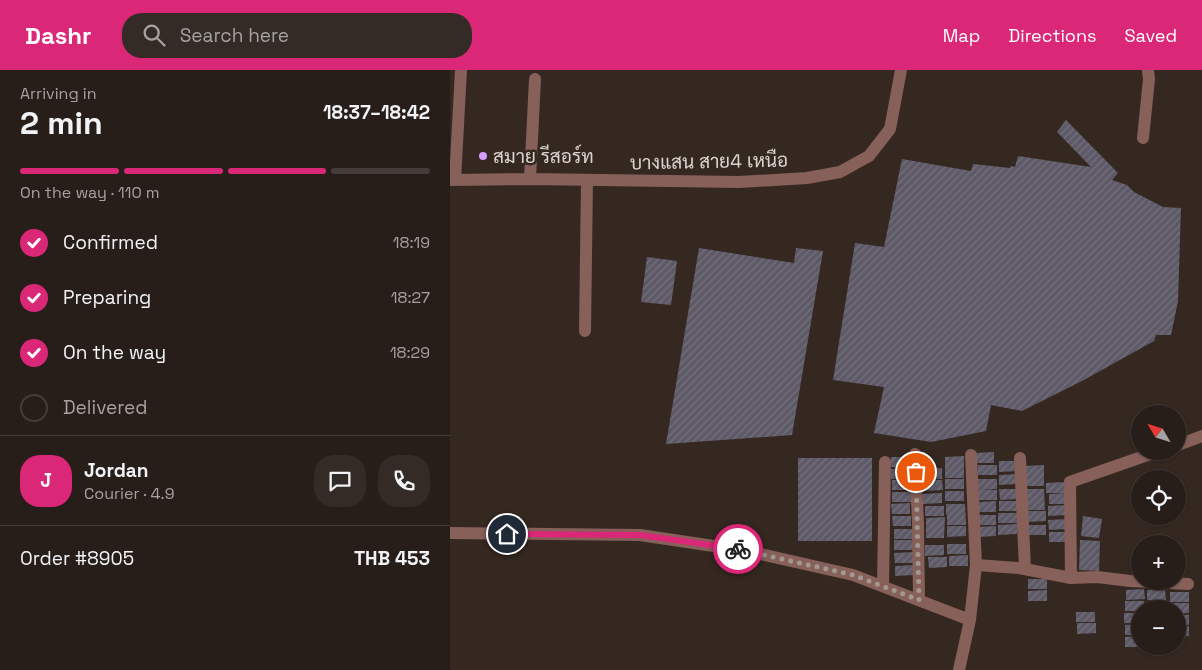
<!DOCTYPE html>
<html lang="en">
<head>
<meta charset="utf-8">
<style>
  body { margin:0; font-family:"Space Grotesk",Sarabun,sans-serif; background:#342b26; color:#f1f3f6; height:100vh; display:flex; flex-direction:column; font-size:19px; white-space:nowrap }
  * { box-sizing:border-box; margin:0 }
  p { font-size:16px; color:#a5a2a2 }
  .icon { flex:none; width:28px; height:28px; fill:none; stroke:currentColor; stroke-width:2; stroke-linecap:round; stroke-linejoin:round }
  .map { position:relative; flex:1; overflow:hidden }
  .panel { display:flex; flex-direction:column; background:#281e19; width:450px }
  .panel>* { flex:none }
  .needle { width:32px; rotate:308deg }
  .controls { position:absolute; left:681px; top:335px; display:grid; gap:10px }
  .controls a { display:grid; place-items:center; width:55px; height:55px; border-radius:50%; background:#281e19; box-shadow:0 1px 4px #0004,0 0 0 1px #443c38; font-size:25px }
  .pin { position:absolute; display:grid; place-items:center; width:42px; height:42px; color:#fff; margin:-21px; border:2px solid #fff; border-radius:50%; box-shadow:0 1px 5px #0007 }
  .courier { position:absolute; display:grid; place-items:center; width:50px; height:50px; margin:-25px; border:4px solid #db2777; border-radius:50%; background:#fff; color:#222; box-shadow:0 1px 6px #0007 }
  .overview em { font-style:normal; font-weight:600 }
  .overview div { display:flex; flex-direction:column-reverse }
  .overview { display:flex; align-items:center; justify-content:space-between; height:85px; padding:0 20px }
  h1 { font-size:32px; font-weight:600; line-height:38px }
  .bar { display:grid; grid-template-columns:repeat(4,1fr); gap:8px 5px; align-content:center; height:60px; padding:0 20px }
  .bar i { height:6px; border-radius:4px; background:#443c38 }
  .bar .selected { background:#db2777 }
  .bar p { grid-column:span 4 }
  .line { display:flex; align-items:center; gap:12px; padding:0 20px; border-top:1px solid #443c38 }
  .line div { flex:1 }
  .round { display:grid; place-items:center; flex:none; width:52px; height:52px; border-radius:20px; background:#342b26 }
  ol { padding:0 20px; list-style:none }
  li { display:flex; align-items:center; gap:15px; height:55px }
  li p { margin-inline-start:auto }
  li .icon { padding:5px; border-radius:50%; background:#db2777; color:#fff; stroke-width:4 }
  li:last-child { color:#a5a2a2 }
  li i { width:28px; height:28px; border:2px solid #443c38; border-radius:50% }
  header { display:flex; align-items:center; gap:30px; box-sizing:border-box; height:70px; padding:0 25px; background:#db2777; color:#fff }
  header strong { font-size:24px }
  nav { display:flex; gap:28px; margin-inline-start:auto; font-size:18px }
  .search { width:350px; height:45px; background:#342b26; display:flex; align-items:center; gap:12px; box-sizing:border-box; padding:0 18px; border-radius:20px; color:#a5a2a2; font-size:19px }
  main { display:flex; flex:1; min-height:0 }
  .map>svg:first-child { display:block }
  .building { fill:url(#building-hatch) }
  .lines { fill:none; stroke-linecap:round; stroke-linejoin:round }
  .minor { stroke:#87605a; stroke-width:12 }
  .done { stroke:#a29892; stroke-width:5; stroke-dasharray:0 9 }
  .route { stroke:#db2777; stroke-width:6 }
  .poi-dot { fill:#d39cfd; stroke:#352821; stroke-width:2 }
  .labels { text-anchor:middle; stroke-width:5; stroke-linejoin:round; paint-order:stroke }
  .poi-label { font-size:19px; fill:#dcd4cf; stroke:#352821; text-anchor:start }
  .street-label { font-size:19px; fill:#dcd4cf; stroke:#352821 }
</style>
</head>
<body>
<header>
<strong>Dashr</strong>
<div class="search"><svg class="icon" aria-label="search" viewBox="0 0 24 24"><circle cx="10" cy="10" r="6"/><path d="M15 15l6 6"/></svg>Search here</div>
<nav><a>Map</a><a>Directions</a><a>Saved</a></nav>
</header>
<main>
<section class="panel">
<div class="overview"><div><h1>2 min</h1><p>Arriving in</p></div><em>18:37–18:42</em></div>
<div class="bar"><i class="selected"></i><i class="selected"></i><i class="selected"></i><i></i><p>On the way · 110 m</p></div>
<ol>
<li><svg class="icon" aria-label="check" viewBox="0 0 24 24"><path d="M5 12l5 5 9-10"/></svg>Confirmed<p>18:19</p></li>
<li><svg class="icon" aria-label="check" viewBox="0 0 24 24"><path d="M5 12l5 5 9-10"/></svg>Preparing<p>18:27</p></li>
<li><svg class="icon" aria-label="check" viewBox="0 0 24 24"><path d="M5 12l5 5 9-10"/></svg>On the way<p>18:29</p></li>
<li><i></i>Delivered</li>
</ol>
<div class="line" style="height:90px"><b class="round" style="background:#db2777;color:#fff">J</b><div><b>Jordan</b><p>Courier · 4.9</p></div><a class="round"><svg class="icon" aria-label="chat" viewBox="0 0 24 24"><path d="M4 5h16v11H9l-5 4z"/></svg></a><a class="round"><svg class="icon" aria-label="phone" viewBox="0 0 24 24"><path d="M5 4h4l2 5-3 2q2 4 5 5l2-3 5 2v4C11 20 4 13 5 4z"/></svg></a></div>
<div class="line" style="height:65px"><div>Order #8905</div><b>THB 453</b></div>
</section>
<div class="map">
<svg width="752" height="600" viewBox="0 0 752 600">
  <defs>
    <pattern id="building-hatch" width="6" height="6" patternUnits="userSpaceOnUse" patternTransform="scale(1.25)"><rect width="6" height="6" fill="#5d5967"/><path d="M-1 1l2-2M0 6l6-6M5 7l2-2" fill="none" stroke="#74707c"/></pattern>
  </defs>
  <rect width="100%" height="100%" fill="#352821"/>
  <path class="building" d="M616,50l52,53 -6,7 15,5 7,7 29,15 18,1 -3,93 -7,34h-15l-2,6 -72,40 -60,30 -31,-6 -5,26 -55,11 -57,-9 10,-46 -51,-7 22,-137 29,4 18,-88 69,12 2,-7 37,4 1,-2 4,1 3,-11 73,11 -34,-35z
    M249,178l95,15 2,-15 27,3 -31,184 -126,9z
    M197,187l30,4 -6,44 -30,-3z
    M544,382v11h-18l-1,-10z
    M514,386v22h-19v-21z
    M441,387h19v10h-19z
    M348,388h74v83h-74z
    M549,391h19v10l-19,1z
    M528,395h19v10h-19z
    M594,395v21h-19v-20z
    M460,398v11h-19v-10z
    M492,398v11h-18v-10z
    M568,404v10l-19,1v-10z
    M495,409h19v10h-19z
    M528,409h19v10h-17l17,1v10h-19z
    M442,410h18v10h-18z
    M474,410h18l1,10 -19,1z
    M615,412v11h-19v-10z
    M549,419h19v10l-18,1z
    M575,419h19l1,21h-19z
    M495,421h19v10h-19z
    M442,422h19v10h-19z
    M492,423v10l-19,1v-10z
    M618,423v11h-19v-10z
    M546,431v11h-18v-10z
    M549,431h18l1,10h-19z
    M460,433v11h-18l-1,-10z
    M496,434h19l1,21h-19v-10l8,-1 -9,1z
    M617,435v10l-19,1v-10z
    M475,436h19v10h-19z
    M577,441h19v10l-19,1z
    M548,443h19v10h-19z
    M527,445h19v10h-18z
    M442,446h19v10h-18z
    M633,446l19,3 -3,19 -18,-2z
    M495,447l-1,21h-18v-20z
    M617,449v10l-18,1 -1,-10z
    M567,454v10l-19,1v-10z
    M577,455h19v10h-19z
    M497,456h19v10l-19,1z
    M546,456v10l-18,1 -1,-10z
    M444,459h19v10h-19z
    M599,462h19v10h-19z
    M444,470h19v10h-19z
    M630,470l20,1 -1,30 -20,-1z
    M497,474h19v10h-19z
    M475,475h19v10l-19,1z
    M463,482v11h-18l-1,-10z
    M518,485v11h-19v-10z
    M478,487h19v10l-18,1z
    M464,495v10l-19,1v-10z
    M578,509h19v10h-19z
    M694,519l1,10 -19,1v-10z
    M597,520v11h-19v-10z
    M697,520h18l1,10h-19z
    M720,522h19v10h-19z
    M675,531h19v8h-4v2h-15z
    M697,532h18v7h-18z
    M720,533h19v10l-11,1v-5h-8z
    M626,542h19v10h-19z
    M674,543h16v10h-16z
    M728,545h11v10h-11z
    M627,553h19v10l-19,1z
    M690,554v11h-15v-10z
    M728,556h11v10l-11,1z
    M690,566v11h-15v-10z"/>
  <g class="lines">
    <path class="minor" d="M693,68l6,-59 -1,-9
      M80,109l5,-100
      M0,110l80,-1 209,3 68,-4 33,-6 29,-16 21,-27 11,-59
      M5,110l6,-110
      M135,261l2,-151
      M728,375l24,-9
      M465,384l3,70 1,76
      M570,388l5,111
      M0,463l190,2 107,16 106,24 117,45
      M526,495l43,3 52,10 26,-1 33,4 58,3
      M621,508l-1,-96 89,-31
      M433,516l2,-124
      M509,600l11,-50 6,-55 -5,-110"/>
  </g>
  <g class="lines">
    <path class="done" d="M288,479l115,26 66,25 -3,-128"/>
    <path class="route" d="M57,464l133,1 98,14"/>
  </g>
  <circle class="poi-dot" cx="33" cy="86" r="5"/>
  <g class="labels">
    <g class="poi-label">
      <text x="43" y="93">สมาย รีสอร์ท</text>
    </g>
    <g class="street-label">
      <text transform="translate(259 91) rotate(-1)" y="7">บางแสน สาย4 เหนือ</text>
    </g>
  </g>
</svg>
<div class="controls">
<a><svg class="needle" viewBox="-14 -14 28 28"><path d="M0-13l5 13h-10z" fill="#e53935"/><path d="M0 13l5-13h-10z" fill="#a5a2a2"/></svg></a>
<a><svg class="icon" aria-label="locate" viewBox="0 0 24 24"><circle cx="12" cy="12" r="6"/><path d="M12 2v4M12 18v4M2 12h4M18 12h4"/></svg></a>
<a>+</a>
<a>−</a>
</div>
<div class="pin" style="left:466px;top:402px;background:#ea580c"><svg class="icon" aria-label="bag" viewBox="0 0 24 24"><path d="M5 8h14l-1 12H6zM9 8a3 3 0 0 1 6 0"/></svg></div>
<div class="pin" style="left:57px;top:464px;background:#1f2937"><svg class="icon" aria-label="home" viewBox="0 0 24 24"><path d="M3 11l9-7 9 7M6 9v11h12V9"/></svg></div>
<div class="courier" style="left:288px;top:479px"><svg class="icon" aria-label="bike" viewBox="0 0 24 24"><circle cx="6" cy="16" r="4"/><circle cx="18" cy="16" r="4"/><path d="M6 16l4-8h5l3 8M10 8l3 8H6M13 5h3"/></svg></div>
</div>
</main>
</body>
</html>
